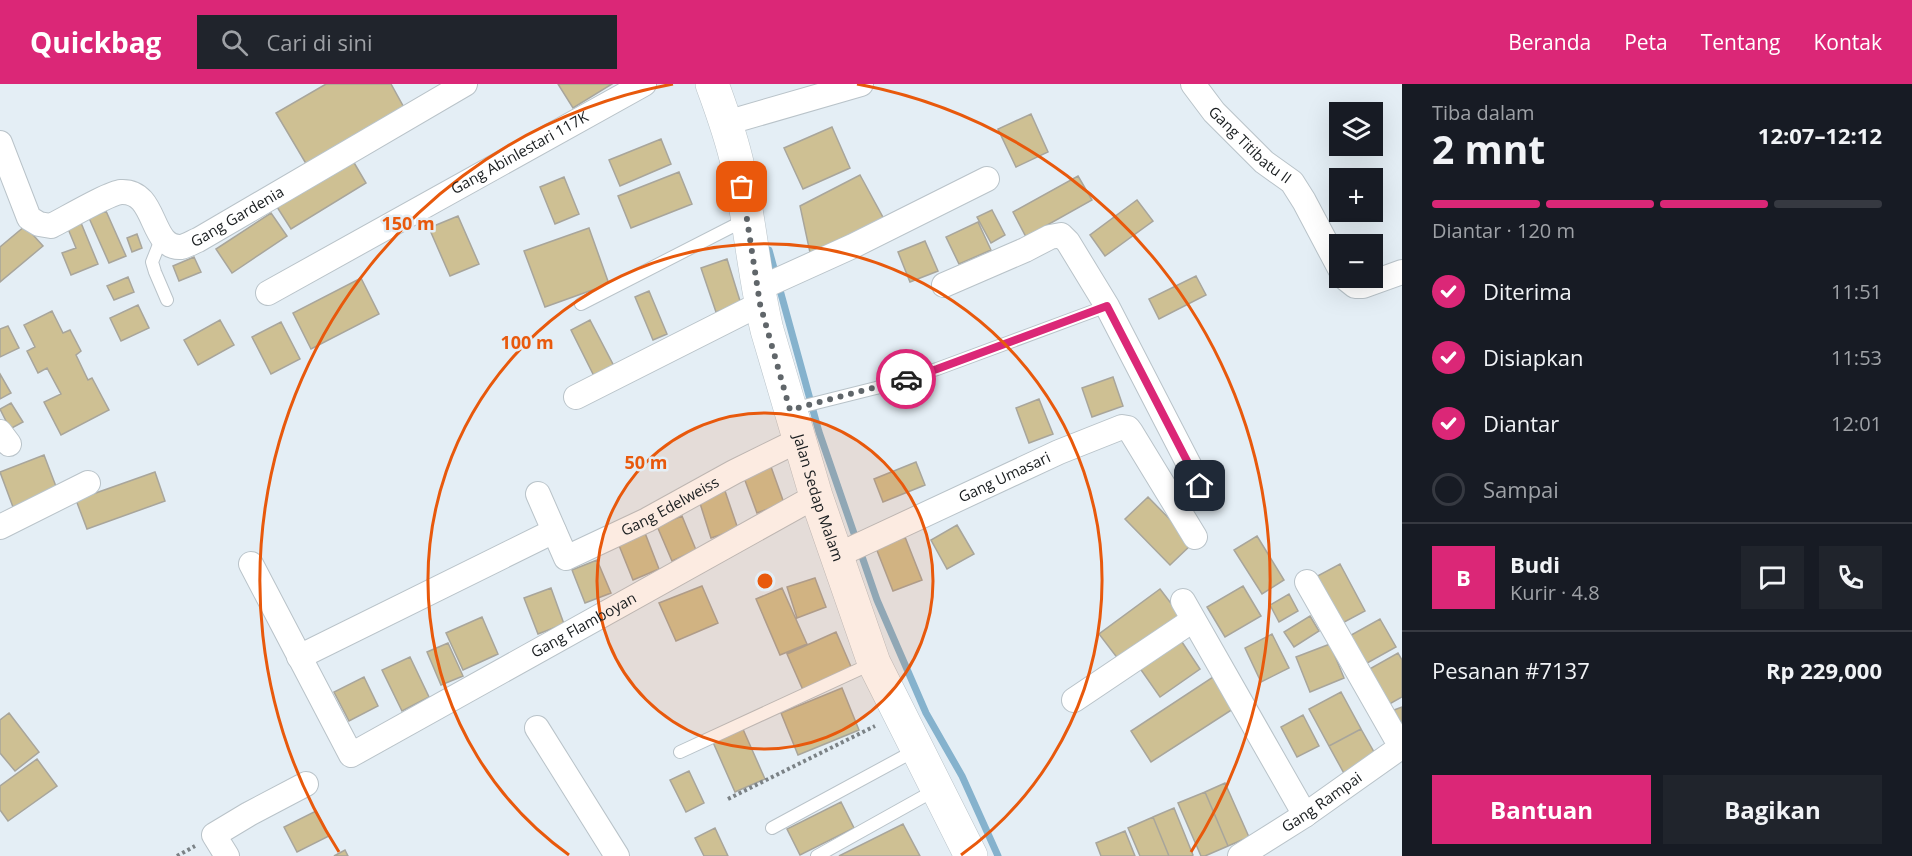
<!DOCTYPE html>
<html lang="id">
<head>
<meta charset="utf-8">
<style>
  body { margin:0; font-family:"Open Sans",sans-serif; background:#20242c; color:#f1f3f6; height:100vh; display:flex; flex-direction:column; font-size:22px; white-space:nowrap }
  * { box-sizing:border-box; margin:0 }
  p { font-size:20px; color:#9ea1a6 }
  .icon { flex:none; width:33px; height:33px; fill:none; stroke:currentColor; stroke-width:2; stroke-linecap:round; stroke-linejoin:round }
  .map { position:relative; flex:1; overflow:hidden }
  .side { display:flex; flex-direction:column; background:#171b24; width:510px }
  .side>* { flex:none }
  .tools { position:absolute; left:1329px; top:18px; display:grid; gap:12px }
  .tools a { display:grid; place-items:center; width:54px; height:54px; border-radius:0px; background:#171b24; box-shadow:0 6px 24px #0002; font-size:30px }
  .pin { position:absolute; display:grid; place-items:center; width:51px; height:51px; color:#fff; margin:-26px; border-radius:12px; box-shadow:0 3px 9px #0006 }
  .courier { position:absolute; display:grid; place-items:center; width:60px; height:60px; margin:-30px; border:4px solid #db2777; border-radius:50%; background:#fff; color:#222; box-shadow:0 2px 8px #0007 }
  .summary em { font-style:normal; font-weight:700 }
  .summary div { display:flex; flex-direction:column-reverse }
  .summary { display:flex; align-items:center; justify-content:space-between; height:102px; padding:0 30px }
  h1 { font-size:39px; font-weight:700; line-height:45px }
  .bar { display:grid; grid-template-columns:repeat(4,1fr); gap:9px 6px; align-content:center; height:72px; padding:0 30px }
  .bar i { height:8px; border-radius:4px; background:#363941 }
  .bar .on { background:#db2777 }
  .bar p { grid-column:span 4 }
  .line { display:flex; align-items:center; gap:15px; padding:0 30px; border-top:2px solid #363941 }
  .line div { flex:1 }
  .round { display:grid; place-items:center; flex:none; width:63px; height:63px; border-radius:0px; background:#20242c }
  ol { padding:0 30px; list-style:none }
  li { display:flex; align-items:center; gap:18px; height:66px }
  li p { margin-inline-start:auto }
  li .icon { padding:6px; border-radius:50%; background:#db2777; color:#fff; stroke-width:4 }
  li:last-child { color:#9ea1a6 }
  li i { width:33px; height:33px; border:3px solid #363941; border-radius:50% }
  .button { display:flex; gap:12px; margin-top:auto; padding:12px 30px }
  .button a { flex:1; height:69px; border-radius:0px; background:#db2777; color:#fff; font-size:24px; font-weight:700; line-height:69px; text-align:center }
  .button a+a { background:#20242c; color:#f1f3f6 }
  header { display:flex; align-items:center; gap:36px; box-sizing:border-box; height:84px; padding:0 30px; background:#db2777; color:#fff }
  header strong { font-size:28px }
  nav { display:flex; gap:33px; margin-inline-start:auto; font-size:21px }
  .search { width:420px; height:54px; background:#20242c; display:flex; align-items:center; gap:15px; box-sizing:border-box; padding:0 21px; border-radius:0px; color:#9ea1a6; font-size:22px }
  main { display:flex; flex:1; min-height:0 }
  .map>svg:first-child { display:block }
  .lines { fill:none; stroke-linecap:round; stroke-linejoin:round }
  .stream { stroke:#85b2cd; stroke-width:7 }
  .building { fill:#cec093; stroke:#a8a59b; stroke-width:1.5 }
  .lane-casing { stroke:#b9c3c9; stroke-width:14 }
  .street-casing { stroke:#b9c3c9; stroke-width:26 }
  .secondary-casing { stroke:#b9c3c9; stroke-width:34 }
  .path { stroke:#7b8286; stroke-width:4; stroke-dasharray:3 3; stroke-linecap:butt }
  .lane { stroke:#fff; stroke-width:12 }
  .street { stroke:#fff; stroke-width:24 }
  .secondary { stroke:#fff; stroke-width:33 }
  .done { stroke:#60666a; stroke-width:6; stroke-dasharray:0 10.8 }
  .route { stroke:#db2777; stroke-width:8 }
  .ring { fill:none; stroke:#e8590c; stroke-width:3 }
  .labels { text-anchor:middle; stroke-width:5; stroke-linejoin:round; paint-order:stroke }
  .street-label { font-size:15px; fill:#191d1f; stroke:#e4eef5 }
  .centre { fill:#e8590c; stroke:#e4eef5; stroke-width:3 }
  .ring-label { font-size:18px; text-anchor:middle; font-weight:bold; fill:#e8590c; stroke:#e4eef5; stroke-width:5; stroke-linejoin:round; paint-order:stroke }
</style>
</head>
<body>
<header>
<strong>Quickbag</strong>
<div class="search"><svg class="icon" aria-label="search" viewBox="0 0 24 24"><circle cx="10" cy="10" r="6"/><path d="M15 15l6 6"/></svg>Cari di sini</div>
<nav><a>Beranda</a><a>Peta</a><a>Tentang</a><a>Kontak</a></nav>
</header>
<main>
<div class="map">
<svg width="1402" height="772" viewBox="0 0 1402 772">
  <rect width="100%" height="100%" fill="#e4eef5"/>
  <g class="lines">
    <path class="stream" d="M769,166l50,182 58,168 49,113 36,63 36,80"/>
  </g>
  <path class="building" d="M326,0h65l16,29 -99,54 -32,-54z
    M558,0h54l-39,24z
    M1031,30l17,38 -32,15 -18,-38z
    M832,43l18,41 -47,21 -19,-41z
    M661,55l10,25 -51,22 -11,-26z
    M353,77l13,22 -75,46 -14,-22z
    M679,88l13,32 -61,24 -13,-32z
    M860,91l25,46 -74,36 -11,-51z
    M1078,92l14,24 -66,37 -13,-25z
    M564,93l15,37 -24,10 -15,-37z
    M1137,116l16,21 -48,35 -15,-21z
    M992,126l13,25 -14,8 -14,-26z
    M106,127l20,45 -17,7 -20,-45z
    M271,129l16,23 -55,37 -16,-24z
    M458,132l21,48 -29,12 -21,-48z
    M79,134l19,46 -27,11 -9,-22 14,-5 -10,-24z
    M978,138l13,28 -32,14 -13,-27z
    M25,142l18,20 -43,36v-35z
    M589,144l20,56 -64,23 -21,-56z
    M137,150l5,14 -10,4 -5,-14z
    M925,157l13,30 -28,11 -12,-30z
    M194,173l7,15 -22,9 -6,-15z
    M727,175l14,45 -25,8 -15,-44z
    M1196,192l10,19 -47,24 -10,-20z
    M128,193l6,15 -20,8 -7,-14z
    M361,194l18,36 -68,35 -18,-36z
    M649,207l18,43 -14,6 -18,-43z
    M138,221l11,23 -28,13 -11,-23z
    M52,227l11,22 7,-3 11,21 -5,4 12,25 4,-2 17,32 -48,25 -17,-33 17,-8 -14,-26 -9,5 -11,-22 8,-4 -11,-22z
    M220,236l14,25 -36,20 -14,-25z
    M590,236l26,50 -20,10 -25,-50z
    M281,238l19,37 -29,15 -19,-37z
    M8,242l11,22 -19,9v-28z
    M0,290l11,19 -11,6z
    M1113,293l10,29 -31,11 -10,-29z
    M1039,315l14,35 -24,9 -13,-35z
    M11,319l12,19 -13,7 -10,-20z
    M44,371l13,34 -44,18 -13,-35z
    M916,378l9,23 -42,17 -9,-23z
    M770,380l14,39 -27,10 -14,-38z
    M155,388l10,29 -78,28 -11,-29z
    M724,404l14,41 -27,9 -13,-41z
    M1148,413l45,46 -23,22 -45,-46z
    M682,432l14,34 -24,11 -15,-35z
    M957,441l17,29 -27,15 -16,-29z
    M645,449l14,36 -26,11 -15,-37z
    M1257,452l27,44 -22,14 -28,-44z
    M905,453l17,43 -29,11 -17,-43z
    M597,476l14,33 -26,10 -13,-33z
    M1340,480l25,47 -30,16 -25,-47z
    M815,494l11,29 -29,11 -10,-31z
    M702,502l16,37 -42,18 -17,-38z
    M1243,502l18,30 -36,21 -18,-30z
    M551,504l13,36 -26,10 -14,-36z
    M782,504l25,56 -27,11 -24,-56z
    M1160,505l23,30 -61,45 -23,-30z
    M1289,510l9,17 -19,11 -9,-17z
    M1310,532l9,15 -25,16 -10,-15z
    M482,533l16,37 -35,16 -17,-37z
    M1380,535l16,28 -36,20 -16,-28z
    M836,548l16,37 -49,21 -16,-36z
    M1272,550l17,34 -28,14 -16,-34z
    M1180,555l20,30 -40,28 -21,-30z
    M448,559l15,33 -22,9 -14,-33z
    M1330,560l14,34 -34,14 -14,-35z
    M1398,569l4,7v37l-16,9 -20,-35z
    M410,573l19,40 -27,14 -20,-41z
    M364,593l14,29 -29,15 -15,-29z
    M1213,593l20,32 -82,53 -20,-31z
    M842,604l17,42 -61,25 -17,-42z
    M1341,608l20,37 -32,17 -20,-37z
    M1402,623v19l-8,-16z
    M9,629l30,39 -24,19 -15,-18v-33z
    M1303,631l16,31 -22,11 -16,-30z
    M742,643l23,52 -30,13 -23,-52z
    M1361,645l17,30 -32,18 -17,-31z
    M37,675l20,27 -49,35 -8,-11v-24z
    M689,687l15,32 -18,9 -16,-32z
    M1225,699l24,54 -21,9 -23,-54z
    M1205,708l23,54 -23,10h-4l-23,-53z
    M841,718l13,26 -54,27 -13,-26z
    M1174,724l19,47 -1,1h-23l-16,-39z
    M316,727l13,25 -32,16 -13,-25z
    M1153,733l16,39h-29l-12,-28z
    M903,740l17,32h-81z
    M715,744l13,28h-24l-9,-18z
    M1125,747l10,25h-34l-5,-13z
    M345,766l3,6h-14z"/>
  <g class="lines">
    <defs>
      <path id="lane" d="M162,153l-10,25 3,10 12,28
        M581,220l164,-84
        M792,325l84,-21 61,-19 170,-63
        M680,668l193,-89
        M772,744l144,-78
        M817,772l120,-67"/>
      <g id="street">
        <path id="s1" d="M1193,0l21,28 50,50 28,20 12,19 36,68"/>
        <path d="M726,39l135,-39"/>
        <path id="s2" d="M0,59l29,75 10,6 12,2c14,-7 58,-33 70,-34 37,-2 28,57 60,55 5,-1 12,-5 17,-7l267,-156"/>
        <path d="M1345,194l10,8h8l39,-14"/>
        <path d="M944,201l81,-35 25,-13 11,-2 7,7 39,64 93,180"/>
        <path d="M758,205l95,-43 134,-67"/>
        <path id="s3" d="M268,209l376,-209"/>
        <path d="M576,313l184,-93"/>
        <path d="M0,348l9,12"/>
        <path id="s4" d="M538,410l28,64 81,-38 87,-48 65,-32"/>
        <path d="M0,443l88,-44"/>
        <path id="s5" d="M836,472l223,-104 63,-25 6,1 3,4 64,105"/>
        <path id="s6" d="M251,480l100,191 465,-259"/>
        <path d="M1183,517l122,214"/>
        <path d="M299,573l255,-126"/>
        <path d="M1074,616l119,-80"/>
        <path d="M537,644l80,128"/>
        <path d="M227,772l-13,-21 35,-21 57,-30"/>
        <path id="s7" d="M1240,772l65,-41 96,-68 -94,-165"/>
      </g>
      <g id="secondary">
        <path id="s8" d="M712,0c10,27 20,55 26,83 12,54 16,109 29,163l49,166 58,167 97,193"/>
      </g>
    </defs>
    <use href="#lane" class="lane-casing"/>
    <use href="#street" class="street-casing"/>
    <use href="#secondary" class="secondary-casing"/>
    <path class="path" d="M728,715l147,-73
      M177,772l18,-10"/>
    <use href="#lane" class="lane"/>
    <use href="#street" class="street"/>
    <use href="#secondary" class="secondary"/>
  </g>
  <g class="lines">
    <path class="done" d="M742,103l18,117 30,106 116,-31"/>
    <path class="route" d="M906,295l31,-10 170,-63 93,180"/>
  </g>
  <circle cx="765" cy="497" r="168" fill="#e8590c" fill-opacity=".12"/>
  <g class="ring">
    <circle cx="765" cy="497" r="168"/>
    <path d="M569 771A337 337 0 1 1 961 771"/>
    <path d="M339 768A505 505 0 0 1 673 0M857 0A505 505 0 0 1 1191 768"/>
  </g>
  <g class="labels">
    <g class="street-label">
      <text dy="5" stroke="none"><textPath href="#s1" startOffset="84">Gang Titibatu II</textPath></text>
      <text dy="5" stroke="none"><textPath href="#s3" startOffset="288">Gang Abinlestari 117K</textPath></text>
      <text dy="5" stroke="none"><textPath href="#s2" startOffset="334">Gang Gardenia</textPath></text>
      <text dy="5" stroke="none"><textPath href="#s5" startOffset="186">Gang Umasari</textPath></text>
      <text dy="5" stroke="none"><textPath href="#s8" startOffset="428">Jalan Sedap Malam</textPath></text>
      <text dy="5" stroke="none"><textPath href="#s4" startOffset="186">Gang Edelweiss</textPath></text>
      <text dy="5" stroke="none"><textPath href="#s6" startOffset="482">Gang Flamboyan</textPath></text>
      <text dy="5" stroke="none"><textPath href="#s7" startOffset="98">Gang Rampai</textPath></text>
    </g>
  </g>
  <circle cx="765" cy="497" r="9" class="centre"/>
  <g class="ring-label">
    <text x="408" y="146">150 m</text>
    <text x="527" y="265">100 m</text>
    <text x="646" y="385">50 m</text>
  </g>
</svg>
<div class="tools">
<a><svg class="icon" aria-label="layers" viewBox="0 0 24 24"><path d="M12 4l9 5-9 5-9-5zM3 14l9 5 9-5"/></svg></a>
<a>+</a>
<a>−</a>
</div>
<div class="pin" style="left:742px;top:103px;background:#ea580c"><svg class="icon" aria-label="bag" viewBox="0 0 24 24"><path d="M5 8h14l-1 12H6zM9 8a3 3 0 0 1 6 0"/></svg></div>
<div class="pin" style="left:1200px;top:402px;background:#1f2937"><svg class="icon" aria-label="home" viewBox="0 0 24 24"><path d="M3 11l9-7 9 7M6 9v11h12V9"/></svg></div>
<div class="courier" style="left:906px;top:295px"><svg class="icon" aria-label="car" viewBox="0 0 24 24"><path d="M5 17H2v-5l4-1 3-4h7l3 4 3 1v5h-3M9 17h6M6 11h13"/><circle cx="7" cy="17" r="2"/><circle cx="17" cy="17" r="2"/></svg></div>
</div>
<section class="side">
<div class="summary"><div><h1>2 mnt</h1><p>Tiba dalam</p></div><em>12:07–12:12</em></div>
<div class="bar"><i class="on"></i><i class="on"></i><i class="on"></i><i></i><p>Diantar · 120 m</p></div>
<ol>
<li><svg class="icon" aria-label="check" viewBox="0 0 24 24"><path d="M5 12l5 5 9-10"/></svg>Diterima<p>11:51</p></li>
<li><svg class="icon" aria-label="check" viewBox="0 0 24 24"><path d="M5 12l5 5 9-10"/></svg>Disiapkan<p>11:53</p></li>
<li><svg class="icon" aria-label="check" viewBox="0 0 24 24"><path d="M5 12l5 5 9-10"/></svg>Diantar<p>12:01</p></li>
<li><i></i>Sampai</li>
</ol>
<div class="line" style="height:108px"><b class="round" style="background:#db2777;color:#fff">B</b><div><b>Budi</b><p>Kurir · 4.8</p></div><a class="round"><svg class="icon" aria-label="chat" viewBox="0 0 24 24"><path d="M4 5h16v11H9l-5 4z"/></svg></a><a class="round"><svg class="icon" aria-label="phone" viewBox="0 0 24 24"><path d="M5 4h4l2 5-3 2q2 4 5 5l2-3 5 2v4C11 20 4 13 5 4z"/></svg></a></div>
<div class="line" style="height:78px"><div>Pesanan #7137</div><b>Rp 229,000</b></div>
<div class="button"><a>Bantuan</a><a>Bagikan</a></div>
</section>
</main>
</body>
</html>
